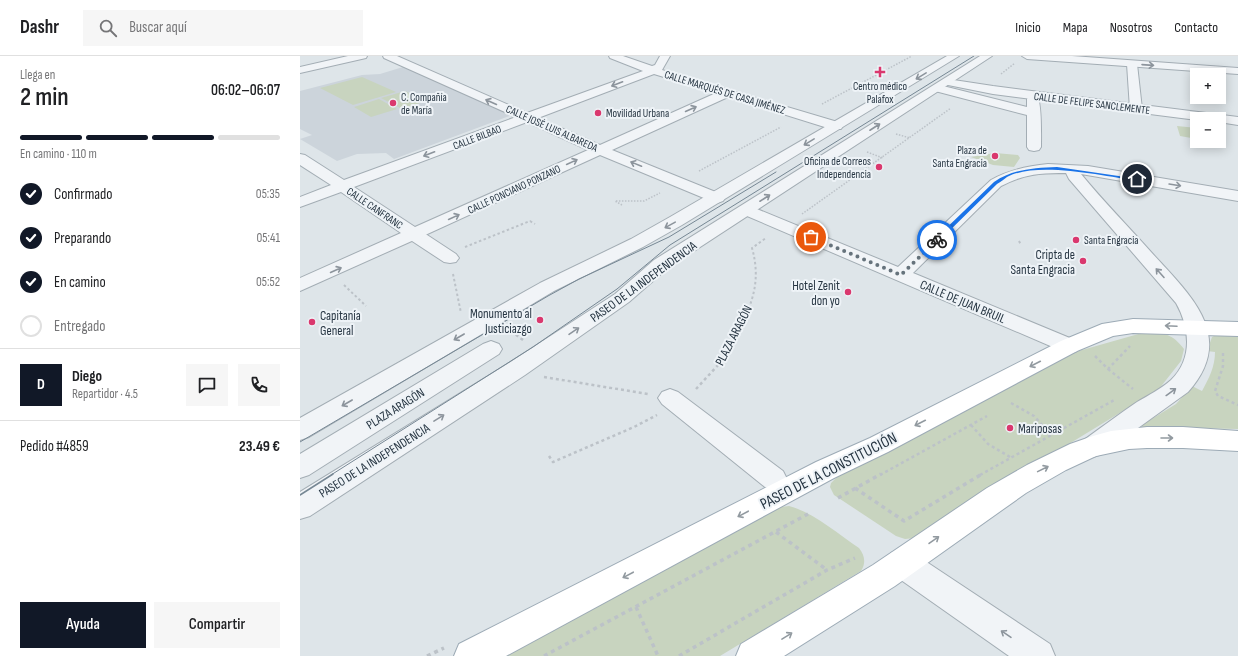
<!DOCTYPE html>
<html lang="es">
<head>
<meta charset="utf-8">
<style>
  body { margin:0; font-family:"Sofia Sans Condensed",sans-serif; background:#f6f6f6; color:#202124; height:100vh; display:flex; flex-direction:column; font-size:15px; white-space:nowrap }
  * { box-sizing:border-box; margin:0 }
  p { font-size:13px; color:#757577 }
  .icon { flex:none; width:22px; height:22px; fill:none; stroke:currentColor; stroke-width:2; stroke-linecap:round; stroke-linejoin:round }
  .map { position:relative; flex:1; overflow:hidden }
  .sheet { display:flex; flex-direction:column; background:#fff; width:300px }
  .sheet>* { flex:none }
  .buttons { position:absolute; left:890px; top:12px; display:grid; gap:8px }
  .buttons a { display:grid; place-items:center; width:36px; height:36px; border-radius:0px; background:#fff; box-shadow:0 2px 10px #0003; font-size:20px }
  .pin { position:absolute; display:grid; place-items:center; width:34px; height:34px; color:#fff; margin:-17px; border:2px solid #fff; border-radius:50%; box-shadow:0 1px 4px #0007 }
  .courier { position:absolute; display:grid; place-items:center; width:40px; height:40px; margin:-20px; border:3px solid #1a73e8; border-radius:50%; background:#fff; color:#222; box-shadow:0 1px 5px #0007 }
  .overview em { font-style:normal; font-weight:600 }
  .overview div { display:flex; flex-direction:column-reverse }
  .overview { display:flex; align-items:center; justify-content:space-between; height:68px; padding:0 20px }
  h1 { font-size:26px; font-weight:600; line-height:30px }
  .bar { display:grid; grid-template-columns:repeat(4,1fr); gap:6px 4px; align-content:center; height:48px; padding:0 20px }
  .bar i { height:5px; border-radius:3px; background:#e0e0e0 }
  .bar .selected { background:#111827 }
  .bar p { grid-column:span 4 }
  .line { display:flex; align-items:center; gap:10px; padding:0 20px; border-top:1px solid #e0e0e0 }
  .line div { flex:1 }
  .round { display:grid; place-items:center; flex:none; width:42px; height:42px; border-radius:0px; background:#f6f6f6 }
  ol { padding:0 20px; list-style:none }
  li { display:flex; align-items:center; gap:12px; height:44px }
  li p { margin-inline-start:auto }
  li .icon { padding:4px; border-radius:50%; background:#111827; color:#fff; stroke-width:4 }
  li:last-child { color:#757577 }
  li i { width:22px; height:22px; border:2px solid #e0e0e0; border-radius:50% }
  .button { display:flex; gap:8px; margin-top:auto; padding:8px 20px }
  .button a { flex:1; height:46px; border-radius:0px; background:#111827; color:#fff; font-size:16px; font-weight:600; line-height:46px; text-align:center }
  .button a+a { background:#f6f6f6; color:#202124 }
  header { display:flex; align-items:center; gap:24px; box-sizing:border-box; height:56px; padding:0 20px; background:#fff; border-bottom:1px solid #e0e0e0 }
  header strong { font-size:19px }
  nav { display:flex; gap:22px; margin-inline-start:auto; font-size:14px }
  .search { width:280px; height:36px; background:#f6f6f6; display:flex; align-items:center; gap:10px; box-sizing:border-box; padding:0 14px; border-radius:0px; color:#757577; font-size:15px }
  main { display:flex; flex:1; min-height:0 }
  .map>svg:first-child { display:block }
  .built { fill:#ccd4db }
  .green { fill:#c8d4bf }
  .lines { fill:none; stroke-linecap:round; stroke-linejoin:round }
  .pedestrian-casing { stroke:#a3adb4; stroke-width:2 }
  .minor-casing { stroke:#a3adb4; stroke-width:2 }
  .tertiary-casing { stroke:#a3adb4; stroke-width:2 }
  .primary-casing { stroke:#9dabb6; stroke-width:2 }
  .path-far3 { stroke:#bcc2c8; stroke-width:1.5; stroke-dasharray:1.5 1.5; stroke-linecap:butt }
  .path-far2 { stroke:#bcc2c8; stroke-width:2; stroke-dasharray:2.5 2.5; stroke-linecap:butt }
  .path-far1 { stroke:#bcc2c8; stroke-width:2.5; stroke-dasharray:3 3; stroke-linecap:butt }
  .path { stroke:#bcc2c8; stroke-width:3.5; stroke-dasharray:4 4; stroke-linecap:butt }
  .pedestrian { fill:#f1f4f7; fill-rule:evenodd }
  .minor { fill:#f1f4f7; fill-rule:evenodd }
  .tertiary { fill:#f1f4f7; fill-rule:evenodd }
  .primary { fill:#fff; fill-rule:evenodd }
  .tram-far1 { stroke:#768794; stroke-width:1 }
  .tram { stroke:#768794; stroke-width:1.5 }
  .oneway { stroke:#8c949c }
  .oneway2 { stroke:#929aa0 }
  .route { fill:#1a73e8 }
  .done { stroke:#66737c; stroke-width:4; stroke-dasharray:0 7.2 }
  .poi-dot { fill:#da386e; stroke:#eef3f7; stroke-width:1.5 }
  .labels { text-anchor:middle; stroke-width:4; stroke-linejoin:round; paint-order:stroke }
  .far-poi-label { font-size:11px; fill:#263542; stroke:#eef3f7; text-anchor:start }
  .far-street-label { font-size:11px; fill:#263542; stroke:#eef3f7 }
  .poi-label { font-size:13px; fill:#263542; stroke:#eef3f7; text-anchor:end }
  .street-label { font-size:13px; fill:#263542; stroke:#eef3f7 }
  .near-street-label { font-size:16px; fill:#263542; stroke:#eef3f7 }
</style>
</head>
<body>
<header>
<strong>Dashr</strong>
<div class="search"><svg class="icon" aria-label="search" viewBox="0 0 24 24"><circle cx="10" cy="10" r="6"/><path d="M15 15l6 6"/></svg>Buscar aquí</div>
<nav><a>Inicio</a><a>Mapa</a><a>Nosotros</a><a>Contacto</a></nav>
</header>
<main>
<section class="sheet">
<div class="overview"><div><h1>2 min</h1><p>Llega en</p></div><em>06:02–06:07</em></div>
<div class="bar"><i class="selected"></i><i class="selected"></i><i class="selected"></i><i></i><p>En camino · 110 m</p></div>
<ol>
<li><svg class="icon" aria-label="check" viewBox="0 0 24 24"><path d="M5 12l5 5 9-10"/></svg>Confirmado<p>05:35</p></li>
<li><svg class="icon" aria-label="check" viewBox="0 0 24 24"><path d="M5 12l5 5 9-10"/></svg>Preparando<p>05:41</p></li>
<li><svg class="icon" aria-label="check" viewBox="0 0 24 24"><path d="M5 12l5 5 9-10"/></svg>En camino<p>05:52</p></li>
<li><i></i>Entregado</li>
</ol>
<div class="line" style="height:72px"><b class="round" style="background:#111827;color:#fff">D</b><div><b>Diego</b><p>Repartidor · 4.5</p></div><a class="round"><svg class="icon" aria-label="chat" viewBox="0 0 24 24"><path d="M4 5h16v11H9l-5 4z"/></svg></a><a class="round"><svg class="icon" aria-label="phone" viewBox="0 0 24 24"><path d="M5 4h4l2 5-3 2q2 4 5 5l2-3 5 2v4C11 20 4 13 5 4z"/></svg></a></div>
<div class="line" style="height:52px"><div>Pedido #4859</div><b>23.49 €</b></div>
<div class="button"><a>Ayuda</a><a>Compartir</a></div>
</section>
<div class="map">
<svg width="938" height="600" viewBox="0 0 938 600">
  <rect width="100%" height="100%" fill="#dee5e9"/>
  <path class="built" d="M103,11l35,14 74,34 -118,44 -8,-6 -29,1 -20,7 -37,-22 12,-4 -12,-6v-38l62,-16 18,-1z"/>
  <path class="green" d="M62,21l34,15 -43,13 -33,-17z
    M105,35l21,10 -24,8 -21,-11z
    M79,43l18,10 -26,8 -17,-10z
    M877,70l20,2v11l-17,-3z
    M695,97l23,2 2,3 -6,9 -21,-2 -22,-8z
    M842,277c21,0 29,-1 42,16l-3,12 -22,28 -244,149 -10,1 -9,-3 -62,-41 -4,-8 1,-4 6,-6 238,-125z
    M916,279l22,1v93l-96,-2v-2l34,-21 16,-18 10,5c7,-13 13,-24 13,-39l-8,-1 5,-14z
    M489,450c24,6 49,28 70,42 6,8 7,15 2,23l-141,85h-223l283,-149z"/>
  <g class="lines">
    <defs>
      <path id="pedestrian" d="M832,5l5,3 5,45 -2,3h-8l-2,-3 -3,-45z
        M639,29l88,22v-8l2,-3h8c5,7 4,41 4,51l-2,3 -5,1 -5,-1 -2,-3v-32l-92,-24 -2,-2 2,-2z
        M115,174l6,1 35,23 3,4 -3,4 -6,1 -6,-1 -35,-23 -3,-4 3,-4z
        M191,285l8,3 3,5 -3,5 -190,121 -9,3v-24l183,-110z
        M370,333l8,3 105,79 4,8 -4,8 -9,3 -9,-3 -103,-83 -4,-6 4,-6z"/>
      <path id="minor" d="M83,0h14l130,57 116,-42 -33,-13 -1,-2h14l29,10 3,-1 5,-9h10l-8,14 179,53 2,3 -2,3h-10l-103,-32 -116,53 111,45 2,3 -2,3 -6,2 -6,-2 -111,-46 -177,81 -2,3 -7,1 -114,51v-13l101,-45 -60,-41 -41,15v-10l31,-12 -31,-20v-11l5,1 39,25 172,-63 -132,-59zM354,18l62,19 -116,52 -62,-27zM227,66l61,28 -173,77 -61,-40z
        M722,0h50l166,12v6l-211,-15z
        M647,23l46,7 245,31v8l-19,-3v-3l-22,1 -204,-26 -50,-10 -2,-2 2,-2z
        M748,108l40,2 150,25v10l-157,-27c22,27 47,52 70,78 38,42 87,84 37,140l-86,62 -9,3 -9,-3 -4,-7 4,-7c18,-13 35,-26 53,-38 12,-7 24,-13 34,-22 22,-21 19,-52 5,-77l-107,-124 -3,-6c-26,0 -42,1 -65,13l-88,87 164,68 3,5 -3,5 -8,3 -329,-141 -2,-3 2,-3 6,-2 6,2 146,60 93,-87c18,-10 36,-14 57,-16z
        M602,493l11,4 137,91 5,12h-46l-118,-83 -4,-10 4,-10z"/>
      <path id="tertiary" d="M48,0h19l-1,2 -66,15v-6z
        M647,0h12l-277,169 -39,22 -89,44 -245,146 -9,3v-22l240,-135 91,-44 39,-22z
        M680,0h12l-324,212 -39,34 -104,73 -215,141 -10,3v-27l209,-129 106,-69 39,-34z"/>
      <path id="primary" d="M833,263l105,3v14l-105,-3 -20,3 -36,15 -189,101 -54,26 -328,178h-52l5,-12 357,-182 54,-24 191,-97 41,-17z
        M847,371h36l55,4v20l-55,-3h-36l-18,1 -33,7 -30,14 -40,23 -131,93 -111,70h-48l5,-12 132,-79 114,-77 40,-23 43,-21 23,-8 18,-5z"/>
    </defs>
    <use href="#pedestrian" class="pedestrian-casing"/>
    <use href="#minor" class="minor-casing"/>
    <use href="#tertiary" class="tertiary-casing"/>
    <use href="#primary" class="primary-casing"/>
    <path class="path-far3" d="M701,18l14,-11
      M522,48l90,-48
      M596,78l14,4
      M567,96l16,6
      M399,115l82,-44
      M322,149l-7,-4h29l16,-8
      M502,158l149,-106"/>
    <path class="path-far2" d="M719,185l2,4
      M165,191l65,-26 5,3
      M153,218l8,39
      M44,229l22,21
      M438,275c15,-28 23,-51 14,-83l14,-10"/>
    <path class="path-far1" d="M211,275l12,9
      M923,297v13l-8,25 3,5 20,9
      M795,300l13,13 22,-23
      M808,313l25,20
      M244,321l104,17
      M396,333l23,-25 20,-34
      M711,347l23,13 16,18
      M671,369l17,19 22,13
      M249,400l4,6 81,-35 23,-12
      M580,419l107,-59
      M680,419l136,-76"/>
    <path class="path" d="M555,432l49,33 78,-47
      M538,442l43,-24
      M476,476l51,38
      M336,551l22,49
      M127,600l17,-8
      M244,600l264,-142
      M379,600l148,-86 28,-12"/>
    <use href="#pedestrian" class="pedestrian"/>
    <use href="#minor" class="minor"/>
    <use href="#tertiary" class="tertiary"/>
    <use href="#primary" class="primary"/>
    <path class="tram-far1" d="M0,386l248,-146 31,-17 90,-42 107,-65
      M31,419l202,-128 84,-58 53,-44 304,-189"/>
    <path class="tram" d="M0,439l33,-21"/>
  </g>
  <defs><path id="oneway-shaft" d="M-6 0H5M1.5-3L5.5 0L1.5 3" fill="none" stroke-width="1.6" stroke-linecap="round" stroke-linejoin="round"/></defs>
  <g class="oneway">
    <use href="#oneway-shaft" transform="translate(848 9) rotate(4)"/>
    <use href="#oneway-shaft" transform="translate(621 20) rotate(149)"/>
    <use href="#oneway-shaft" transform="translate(317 28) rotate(159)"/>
    <use href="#oneway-shaft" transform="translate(191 46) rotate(-156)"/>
    <use href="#oneway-shaft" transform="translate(391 53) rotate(-24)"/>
    <use href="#oneway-shaft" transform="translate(575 71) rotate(-33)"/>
    <use href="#oneway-shaft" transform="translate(509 86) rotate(149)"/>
    <use href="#oneway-shaft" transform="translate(129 98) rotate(159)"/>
    <use href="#oneway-shaft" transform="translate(272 106) rotate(-25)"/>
    <use href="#oneway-shaft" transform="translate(336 108) rotate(-158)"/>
    <use href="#oneway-shaft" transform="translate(875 129) rotate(9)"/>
    <use href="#oneway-shaft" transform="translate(465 142) rotate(-33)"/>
    <use href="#oneway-shaft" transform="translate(154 161) rotate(-25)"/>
    <use href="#oneway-shaft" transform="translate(370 169) rotate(151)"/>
    <use href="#oneway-shaft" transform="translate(36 214) rotate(-24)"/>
    <use href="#oneway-shaft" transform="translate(860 217) rotate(-132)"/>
    <use href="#oneway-shaft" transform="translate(274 275) rotate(-34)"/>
    <use href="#oneway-shaft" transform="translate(159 281) rotate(150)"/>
    <use href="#oneway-shaft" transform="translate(871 336) rotate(-36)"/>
    <use href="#oneway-shaft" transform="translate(47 347) rotate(150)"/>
    <use href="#oneway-shaft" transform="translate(139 362) rotate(-32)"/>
    <use href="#oneway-shaft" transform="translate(706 578) rotate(-146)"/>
  </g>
  <g class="oneway2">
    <use href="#oneway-shaft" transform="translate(871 270) rotate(-177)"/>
    <use href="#oneway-shaft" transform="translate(735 308) rotate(153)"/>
    <use href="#oneway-shaft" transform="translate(620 367) rotate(153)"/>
    <use href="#oneway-shaft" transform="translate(867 382)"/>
    <use href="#oneway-shaft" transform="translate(743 413) rotate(-26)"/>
    <use href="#oneway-shaft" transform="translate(443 458) rotate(152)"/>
    <use href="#oneway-shaft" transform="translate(634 484) rotate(-35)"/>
    <use href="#oneway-shaft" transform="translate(328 519) rotate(152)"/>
    <use href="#oneway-shaft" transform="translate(487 580) rotate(-32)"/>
  </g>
  <path class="route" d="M757,111l82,12 -2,2c-33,-5 -100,-20 -130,-4 -3,2 -6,5 -10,7l-58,57 -5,-1 60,-58c19,-13 40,-14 63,-15z"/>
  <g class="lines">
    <path class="done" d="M511,181l90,38 36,-35"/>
  </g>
  <g class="poi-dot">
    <path d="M578 10h4v4h4v4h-4v4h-4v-4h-4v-4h4z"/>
    <circle cx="93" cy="47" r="4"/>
    <circle cx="298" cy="57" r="4"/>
    <circle cx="695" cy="100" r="4"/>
    <circle cx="579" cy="111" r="4"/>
    <circle cx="776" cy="184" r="4"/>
    <circle cx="783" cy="205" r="4"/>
    <circle cx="548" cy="236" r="4"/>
    <circle cx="240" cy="264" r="4"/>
    <circle cx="12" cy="266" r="4"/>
    <circle cx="710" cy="372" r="4"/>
  </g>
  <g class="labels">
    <g class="far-poi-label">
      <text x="580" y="34" text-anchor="middle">Centro médico<tspan x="580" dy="13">Palafox</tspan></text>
      <text x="101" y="45">C. Compañía<tspan x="101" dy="13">de María</tspan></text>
      <text x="306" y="61">Movilidad Urbana</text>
      <text x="687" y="98" text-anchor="end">Plaza de<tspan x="687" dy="13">Santa Engracia</tspan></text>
      <text x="571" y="109" text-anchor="end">Oficina de Correos<tspan x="571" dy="13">Independencia</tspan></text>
      <text x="784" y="188">Santa Engracia</text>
    </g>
    <g class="far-street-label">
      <text transform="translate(425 36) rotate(17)" y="4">CALLE MARQUÉS DE CASA JIMÉNEZ</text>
      <text transform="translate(792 47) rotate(7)" y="4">CALLE DE FELIPE SANCLEMENTE</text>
      <text transform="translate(252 72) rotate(24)" y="4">CALLE JOSÉ LUIS ALBAREDA</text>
      <text transform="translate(177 81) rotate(-21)" y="4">CALLE BILBAO</text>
      <text transform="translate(214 133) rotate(-25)" y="4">CALLE PONCIANO PONZANO</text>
      <text transform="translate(75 152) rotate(34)" y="4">CALLE CANFRANC</text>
    </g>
    <g class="poi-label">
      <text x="775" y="203">Cripta de<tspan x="775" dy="15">Santa Engracia</tspan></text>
      <text x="540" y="234">Hotel Zenit<tspan x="540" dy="15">don yo</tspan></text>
      <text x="232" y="262">Monumento al<tspan x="232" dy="15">Justiciazgo</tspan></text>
      <text x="20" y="264" text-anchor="start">Capitanía<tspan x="20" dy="15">General</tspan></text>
      <text x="718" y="377" text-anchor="start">Mariposas</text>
    </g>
    <g class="street-label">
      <text transform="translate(343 225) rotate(-36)" y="5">PASEO DE LA INDEPENDENCIA</text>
      <text transform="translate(663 245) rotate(23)" y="5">CALLE DE JUAN BRUIL</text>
      <text transform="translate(433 279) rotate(-63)" y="5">PLAZA ARAGÓN</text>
      <text transform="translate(95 352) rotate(-32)" y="5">PLAZA ARAGÓN</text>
      <text transform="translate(74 404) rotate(-32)" y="5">PASEO DE LA INDEPENDENCIA</text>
    </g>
    <g class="near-street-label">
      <text transform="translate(528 414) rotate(-27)" y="6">PASEO DE LA CONSTITUCIÓN</text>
    </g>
  </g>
</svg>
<div class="buttons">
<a>+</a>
<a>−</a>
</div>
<div class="pin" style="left:511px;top:181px;background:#ea580c"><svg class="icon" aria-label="bag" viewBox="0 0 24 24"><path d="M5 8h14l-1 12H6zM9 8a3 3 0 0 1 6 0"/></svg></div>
<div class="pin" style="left:837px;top:123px;background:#1f2937"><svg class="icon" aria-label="home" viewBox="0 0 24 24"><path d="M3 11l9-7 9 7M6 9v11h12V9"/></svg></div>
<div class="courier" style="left:637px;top:184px"><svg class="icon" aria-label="bike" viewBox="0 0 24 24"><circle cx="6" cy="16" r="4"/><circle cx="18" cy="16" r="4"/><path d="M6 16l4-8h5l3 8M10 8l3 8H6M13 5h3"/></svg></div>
</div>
</main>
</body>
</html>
